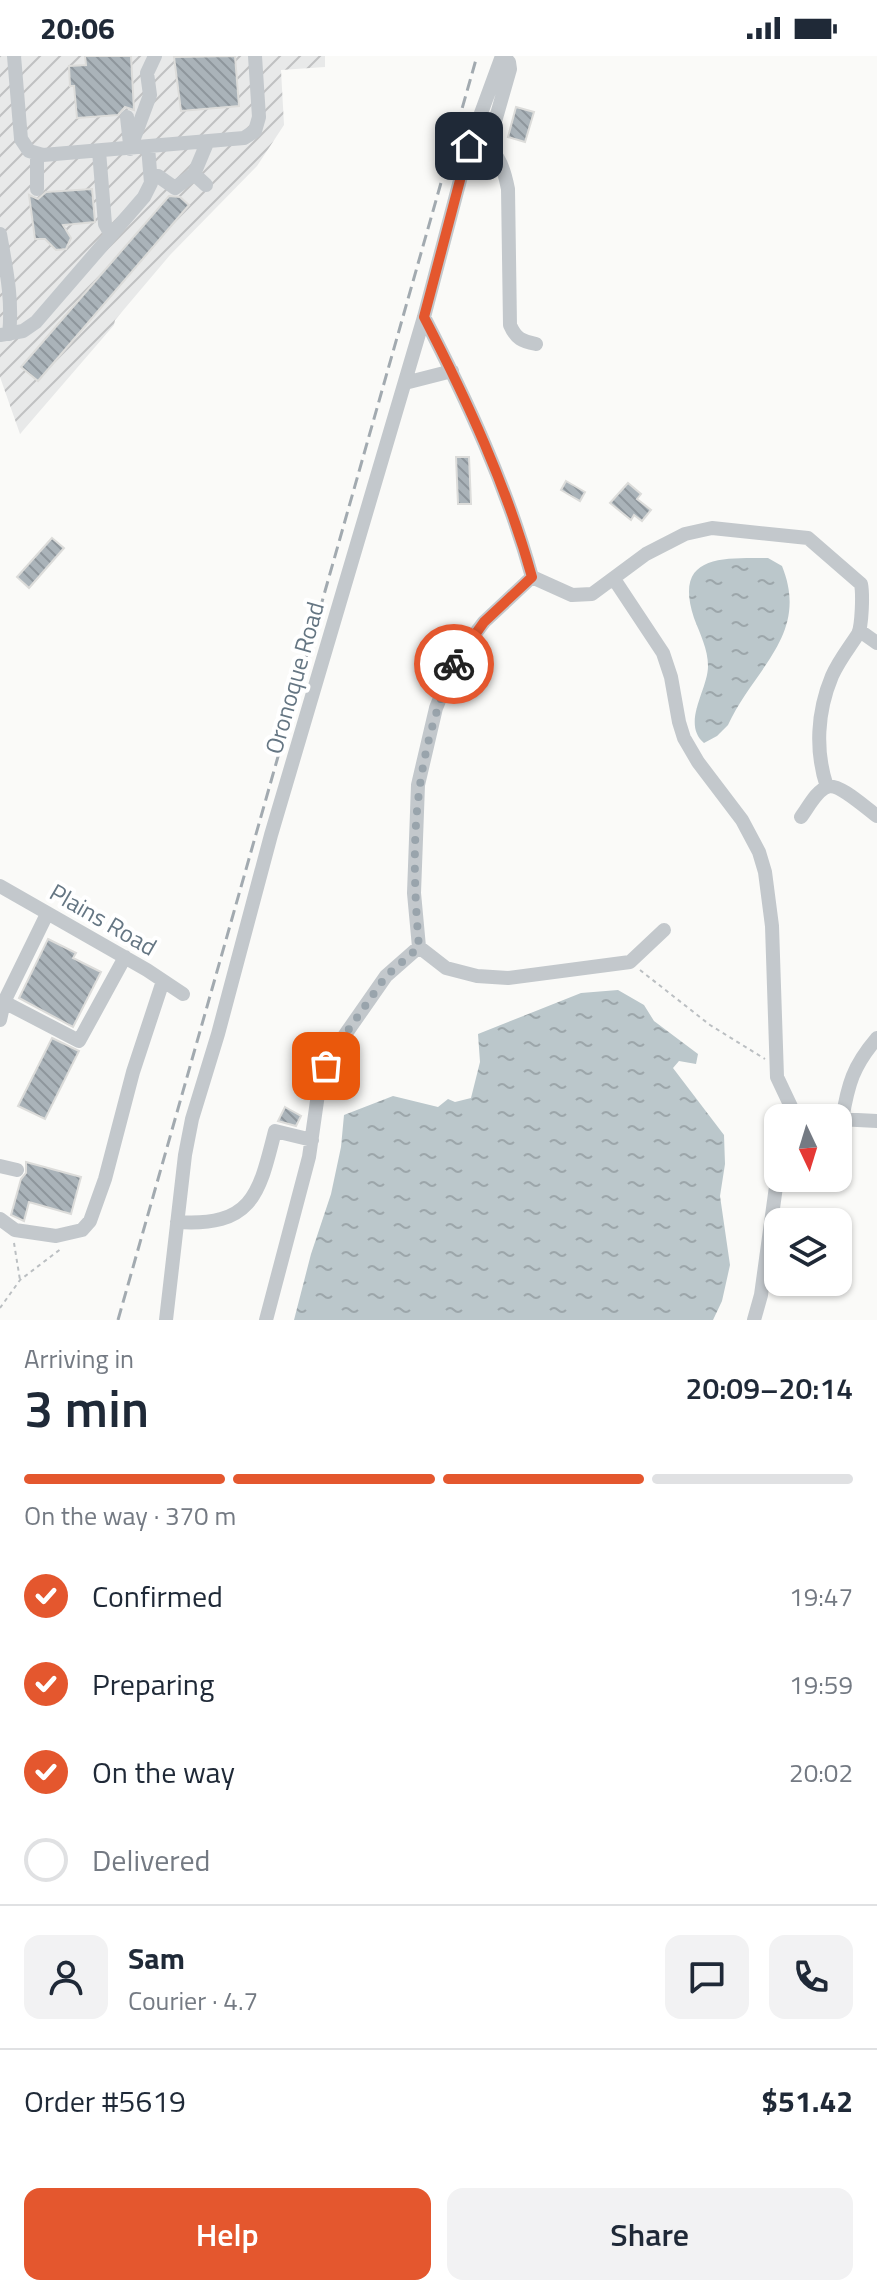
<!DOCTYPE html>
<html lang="en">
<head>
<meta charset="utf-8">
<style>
  body { margin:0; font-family:"Titillium Web",sans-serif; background:#f2f2f3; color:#1f2937; height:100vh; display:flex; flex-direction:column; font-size:30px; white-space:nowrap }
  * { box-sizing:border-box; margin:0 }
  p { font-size:26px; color:#747a83 }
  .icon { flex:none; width:44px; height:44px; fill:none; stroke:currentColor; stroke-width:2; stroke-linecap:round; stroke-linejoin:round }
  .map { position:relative; height:1264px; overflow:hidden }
  .panel { display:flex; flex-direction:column; background:#fff; flex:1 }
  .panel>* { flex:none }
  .needle { width:52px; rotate:176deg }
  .tools { position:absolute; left:764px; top:1048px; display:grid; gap:16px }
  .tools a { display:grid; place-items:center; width:88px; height:88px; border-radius:16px; background:#fff; box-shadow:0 2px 6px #0004; font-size:40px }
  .pin { position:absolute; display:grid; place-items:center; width:68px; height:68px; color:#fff; margin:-34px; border-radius:16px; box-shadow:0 4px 12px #0006 }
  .courier { position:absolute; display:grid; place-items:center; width:80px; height:80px; margin:-40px; border:6px solid #e4572e; border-radius:50%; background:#fff; color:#222; box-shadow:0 2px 10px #0007 }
  .summary em { font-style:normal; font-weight:600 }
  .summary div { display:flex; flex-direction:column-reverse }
  .summary { display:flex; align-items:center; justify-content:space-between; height:136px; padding:0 24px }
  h1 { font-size:52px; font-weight:600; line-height:60px }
  .bar { display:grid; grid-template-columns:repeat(4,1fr); gap:12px 8px; align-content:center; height:96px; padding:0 24px }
  .bar i { height:10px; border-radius:6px; background:#e0e1e3 }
  .bar .current { background:#e4572e }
  .bar p { grid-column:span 4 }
  .line { display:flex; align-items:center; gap:20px; padding:0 24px; border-top:2px solid #e0e1e3 }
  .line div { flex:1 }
  .round { display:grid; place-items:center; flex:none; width:84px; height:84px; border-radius:16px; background:#f2f2f3 }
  ol { padding:0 24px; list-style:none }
  li { display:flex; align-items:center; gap:24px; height:88px }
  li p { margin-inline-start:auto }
  li .icon { padding:8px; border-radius:50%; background:#e4572e; color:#fff; stroke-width:4 }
  li:last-child { color:#747a83 }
  li i { width:44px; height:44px; border:4px solid #e0e1e3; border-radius:50% }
  .cta { display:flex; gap:16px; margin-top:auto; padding:16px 24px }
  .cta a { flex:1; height:92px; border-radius:16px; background:#e4572e; color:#fff; font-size:32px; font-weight:600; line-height:92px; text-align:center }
  .cta a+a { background:#f2f2f3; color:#1f2937 }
  .status { display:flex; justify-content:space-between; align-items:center; height:56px; padding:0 40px; background:#fff; direction:ltr }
  .status svg { height:22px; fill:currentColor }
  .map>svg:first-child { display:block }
  .industrial { fill:url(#industrial-furrows) }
  .water { fill:url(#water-ripples) }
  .building { fill:url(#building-back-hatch); stroke:#dcdcda; stroke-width:2 }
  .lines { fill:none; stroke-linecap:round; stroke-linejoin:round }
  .path { stroke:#bbbfc2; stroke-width:2; stroke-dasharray:4 4; stroke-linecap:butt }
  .minor { stroke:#c3c8cc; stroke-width:14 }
  .rail { stroke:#a2aab0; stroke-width:3; stroke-dasharray:12 6; stroke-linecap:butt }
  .done { stroke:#99a4ac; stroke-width:8; stroke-dasharray:0 14.4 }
  .route { stroke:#e4572e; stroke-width:10 }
  .labels { text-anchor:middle; stroke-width:8; stroke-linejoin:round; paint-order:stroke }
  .street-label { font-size:24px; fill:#657683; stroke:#fff }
</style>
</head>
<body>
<div class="status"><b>20:06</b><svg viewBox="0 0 49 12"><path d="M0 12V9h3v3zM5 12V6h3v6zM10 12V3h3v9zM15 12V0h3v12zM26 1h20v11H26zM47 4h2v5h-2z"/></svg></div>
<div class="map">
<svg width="877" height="1264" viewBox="0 0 877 1264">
  <defs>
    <pattern id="industrial-furrows" width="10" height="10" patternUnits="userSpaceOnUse" patternTransform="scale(2)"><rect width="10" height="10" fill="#e8e9e9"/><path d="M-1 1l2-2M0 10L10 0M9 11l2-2" fill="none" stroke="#c0c1c2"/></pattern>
    <pattern id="water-ripples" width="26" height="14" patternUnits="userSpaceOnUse" patternTransform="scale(2)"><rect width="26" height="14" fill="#bbc7cb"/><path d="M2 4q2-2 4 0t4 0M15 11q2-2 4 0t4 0" fill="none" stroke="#9ca6aa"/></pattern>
    <pattern id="building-back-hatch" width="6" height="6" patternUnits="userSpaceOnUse" patternTransform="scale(2)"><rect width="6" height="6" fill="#aab3b9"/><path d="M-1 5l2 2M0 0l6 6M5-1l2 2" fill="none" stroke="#8e969c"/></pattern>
  </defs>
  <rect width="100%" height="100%" fill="#fafaf8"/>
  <path class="industrial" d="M0,0h325v11l-44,3 3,55 -27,41 -87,89 -55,65 -1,5 -94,109 -20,-57z"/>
  <path class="water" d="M768,502l14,8c28,69 -28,102 -54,159l-11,11 -13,7c-23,-20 4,-53 4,-77 0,-17 -8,-32 -14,-48 -21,-64 28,-60 74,-60z
    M618,934l26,15 10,16 44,33 -2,10 -17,-3 -6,7 51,67 1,29 -5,32 10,69 -8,36 -9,19h-419l17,-66 20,-60 10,-47 3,-32 49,-19 45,11 10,-8 7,3 16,-4 9,-36 -2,-28 103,-41z"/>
  <path class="building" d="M85,0h46l3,54 -9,-3 -7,8 -41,3 -3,-32h-4l-1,-20 17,-1z
    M235,0l4,50 -58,5 -7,-54z
    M516,51l18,5 -9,30 -17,-5z
    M92,133l3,33 -32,3 8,13 -5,11 -10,1 -11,-11h-10l-6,-44 9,4 8,-7z
    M169,140l11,1 9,8 -151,176 -17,-14z
    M456,401h13l2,47h-13z
    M566,425l19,11 -5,9 -19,-11z
    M628,427l13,11 -4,5 14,11 -9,11 -8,-6 -3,5 -21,-17z
    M52,482l12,10 -35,40 -12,-11z
    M48,883l28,14 -3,5 28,14 -28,55 -54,-29z
    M52,982l27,13 -34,68 -27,-13z
    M285,1051l16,9 -5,10 -18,-5z
    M26,1106l55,15 -10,37 -42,-12 -5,19 -13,-6 10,-36 5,-6z"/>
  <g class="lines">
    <path class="path" d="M640,914l70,55 55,34
      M14,1187l6,37
      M0,1252l20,-28 42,-32"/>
    <path class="minor" d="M14,0l7,83 8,12 14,4 201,-17 11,-7 4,-14 -4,-61
      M127,61l3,27
      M473,80c24,14 30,27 35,53l2,136c6,14 12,16 26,19
      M488,90l22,-77 -1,-7 -7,-6
      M130,93l20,-54 -3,-22 8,-17
      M99,95l6,73 6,11
      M194,118l12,11
      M151,120h7l17,12 19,-14 13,-31
      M37,133v-35
      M0,178c6,34 13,66 9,100
      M424,261c43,83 83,170 108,260
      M0,279l23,-4 13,-9 108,-125 7,-14 -3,-36
      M405,327l47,-12
      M532,521l-48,45 -28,37 -20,49 -18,77 -4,108 5,54 27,21 31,8 31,2 122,-16 34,-32
      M532,521l40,18 20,-1 54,-40 39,-20 27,-6 96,10 53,46c2,10 1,42 -3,50 -9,14 -19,26 -26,42 -15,36 -17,75 -5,111
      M614,523l49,74 8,24 8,45 5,16 14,24 44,58 17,32 6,20 7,54 5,151 17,36v5
      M860,575l17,12
      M801,761c7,-9 15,-26 26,-30 11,-5 40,22 50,29
      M0,830l147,84 36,24
      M4,946l75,39 46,-84
      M0,964l4,-18 43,-88
      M794,1057l17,5
      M838,1063l39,2
      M842,1064c6,-36 11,-54 35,-82
      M0,1110l17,4
      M0,1163l15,11 41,6 26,-6 8,-9 15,-42 28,-107 30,-91
      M177,1166c76,5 82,-28 98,-91l37,9
      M166,1264l19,-165 7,-36 26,-85 53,-199 153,-518 45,-171 33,-90
      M266,1264l43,-163 9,-63 8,-28 14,-24 46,-66 33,-29
      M754,1264l7,-25 17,-123"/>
    <path class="rail" d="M118,1264l359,-1264"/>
  </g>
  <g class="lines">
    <path class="done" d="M326,1010l14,-24 46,-66 33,-29c-9,-105 -6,-184 35,-283"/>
    <path class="route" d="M454,608l30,-42 48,-45c-25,-90 -65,-177 -108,-260l45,-171"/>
  </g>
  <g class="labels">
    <g class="street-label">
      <text transform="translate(295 622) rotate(-74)" y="8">Oronoque Road</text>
      <text transform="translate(103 864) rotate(30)" y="8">Plains Road</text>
    </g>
  </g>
</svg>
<div class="tools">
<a><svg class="needle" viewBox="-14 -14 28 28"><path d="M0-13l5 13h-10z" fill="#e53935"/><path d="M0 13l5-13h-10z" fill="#747a83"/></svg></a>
<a><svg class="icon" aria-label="layers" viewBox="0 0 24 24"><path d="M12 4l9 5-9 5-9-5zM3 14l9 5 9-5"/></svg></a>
</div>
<div class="pin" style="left:326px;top:1010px;background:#ea580c"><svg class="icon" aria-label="bag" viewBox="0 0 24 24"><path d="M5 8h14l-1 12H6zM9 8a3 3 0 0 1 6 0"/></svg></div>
<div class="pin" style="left:469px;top:90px;background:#1f2937"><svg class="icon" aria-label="home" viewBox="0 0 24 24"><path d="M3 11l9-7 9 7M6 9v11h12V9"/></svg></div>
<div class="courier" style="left:454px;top:608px"><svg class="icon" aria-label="bike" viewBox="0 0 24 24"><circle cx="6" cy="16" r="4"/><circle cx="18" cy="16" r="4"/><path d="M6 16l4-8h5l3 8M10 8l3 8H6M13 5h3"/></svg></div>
</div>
<section class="panel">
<div class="summary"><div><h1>3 min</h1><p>Arriving in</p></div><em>20:09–20:14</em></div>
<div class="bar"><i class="current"></i><i class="current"></i><i class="current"></i><i></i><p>On the way · 370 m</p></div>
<ol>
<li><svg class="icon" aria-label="check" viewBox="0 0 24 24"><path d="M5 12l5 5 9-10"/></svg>Confirmed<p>19:47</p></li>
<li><svg class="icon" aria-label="check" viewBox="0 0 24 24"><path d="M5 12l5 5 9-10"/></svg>Preparing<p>19:59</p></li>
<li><svg class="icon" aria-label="check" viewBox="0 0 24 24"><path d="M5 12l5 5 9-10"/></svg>On the way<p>20:02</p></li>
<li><i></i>Delivered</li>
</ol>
<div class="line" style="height:144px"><a class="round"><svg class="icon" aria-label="person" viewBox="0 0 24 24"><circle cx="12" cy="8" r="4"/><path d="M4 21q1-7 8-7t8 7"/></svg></a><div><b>Sam</b><p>Courier · 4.7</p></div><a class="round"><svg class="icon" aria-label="chat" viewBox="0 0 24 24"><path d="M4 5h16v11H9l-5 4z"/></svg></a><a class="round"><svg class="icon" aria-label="phone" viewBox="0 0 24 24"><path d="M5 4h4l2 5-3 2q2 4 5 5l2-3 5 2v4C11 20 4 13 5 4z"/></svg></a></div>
<div class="line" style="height:104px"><div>Order #5619</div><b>$51.42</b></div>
<div class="cta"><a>Help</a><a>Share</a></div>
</section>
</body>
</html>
